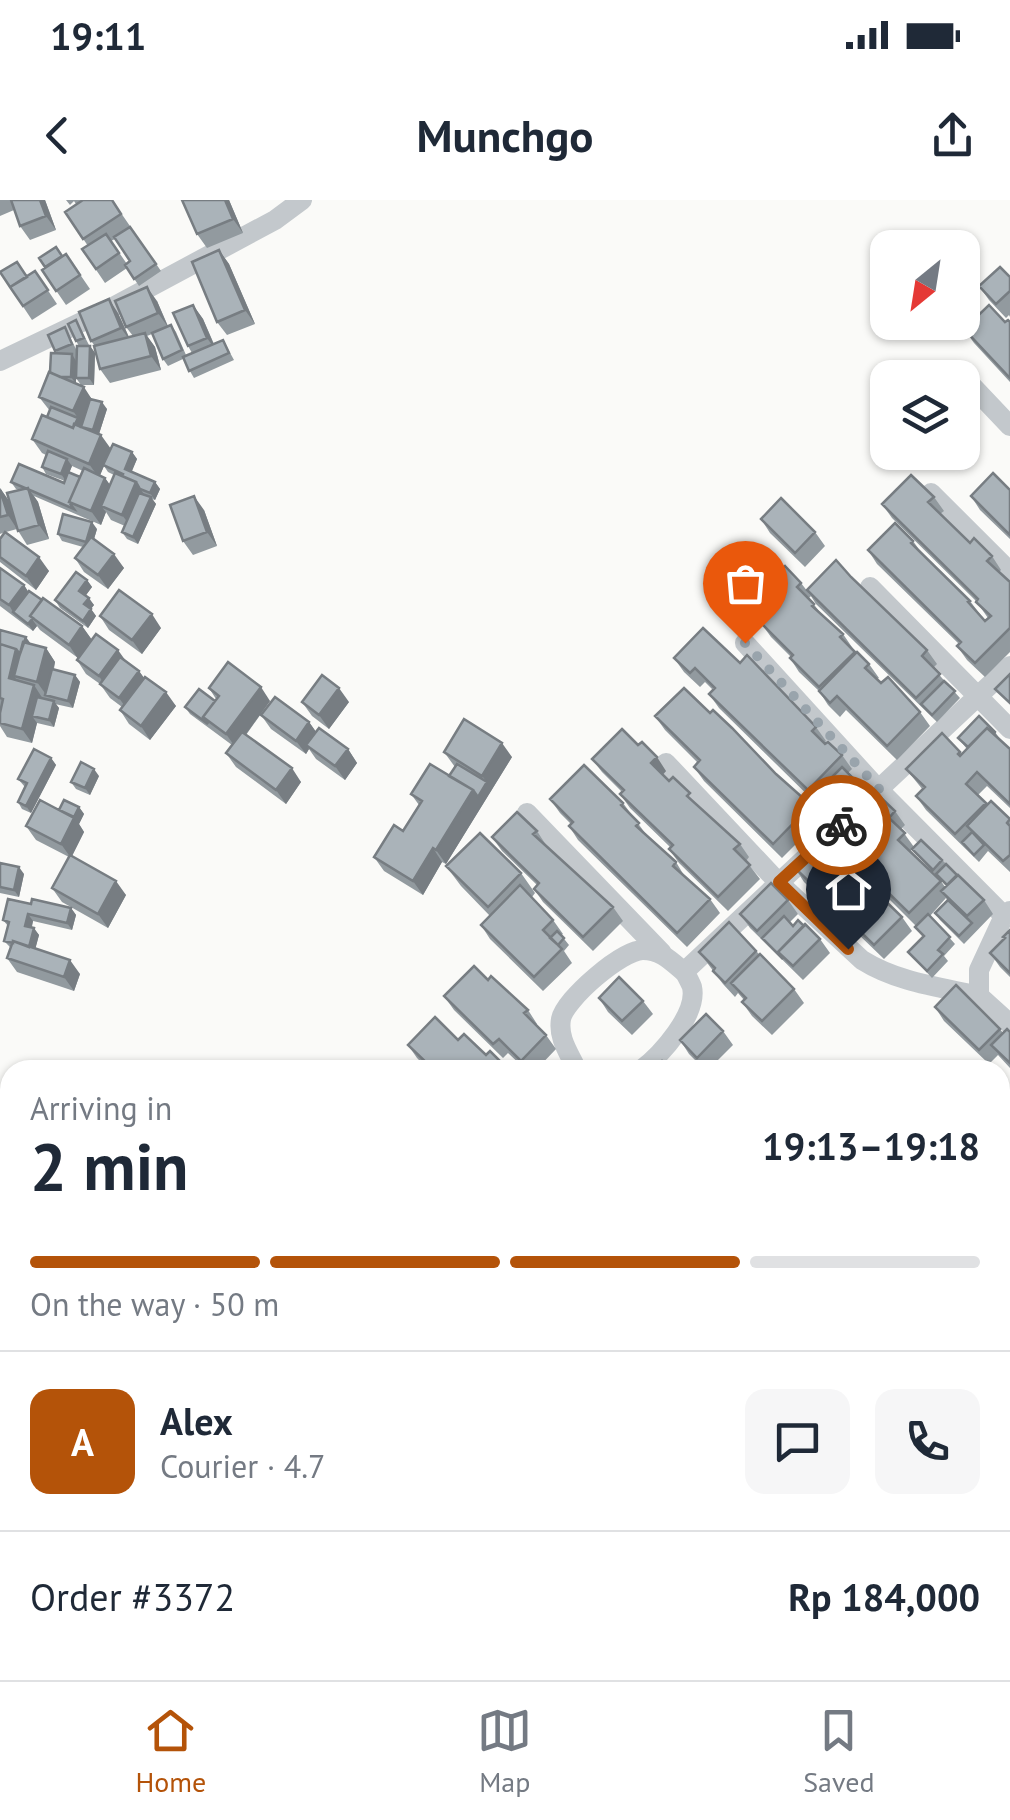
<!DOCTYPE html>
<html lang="en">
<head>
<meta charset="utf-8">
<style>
  body { margin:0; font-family:"PT Sans",sans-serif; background:#f6f6f7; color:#1f2937; height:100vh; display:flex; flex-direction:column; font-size:38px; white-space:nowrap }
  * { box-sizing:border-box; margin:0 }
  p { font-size:32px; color:#747a83 }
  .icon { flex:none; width:55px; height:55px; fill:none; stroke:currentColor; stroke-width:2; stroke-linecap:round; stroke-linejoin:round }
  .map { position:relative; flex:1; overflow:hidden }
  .side { position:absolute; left:0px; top:860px; width:1010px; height:620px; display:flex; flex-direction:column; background:#fff; border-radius:30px 30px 0 0; box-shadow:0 2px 8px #0004 }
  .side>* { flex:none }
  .needle { width:65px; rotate:210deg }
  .fabs { position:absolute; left:870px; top:30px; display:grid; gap:20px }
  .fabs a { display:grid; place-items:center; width:110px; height:110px; border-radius:20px; background:#fff; box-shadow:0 2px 8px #0004; font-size:50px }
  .pin { position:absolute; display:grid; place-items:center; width:85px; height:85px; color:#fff; margin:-102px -42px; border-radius:50% 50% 50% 0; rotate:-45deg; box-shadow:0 0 10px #0007 }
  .pin .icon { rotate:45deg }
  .courier { position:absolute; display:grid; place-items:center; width:100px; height:100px; margin:-50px; border:8px solid #b45309; border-radius:50%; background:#fff; color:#222; box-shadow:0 2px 12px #0007 }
  .headline em { font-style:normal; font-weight:700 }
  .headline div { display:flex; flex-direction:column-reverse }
  .headline { display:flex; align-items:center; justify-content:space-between; height:170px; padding:0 30px }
  h1 { font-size:65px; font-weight:700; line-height:75px }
  .bar { display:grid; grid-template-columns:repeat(4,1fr); gap:15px 10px; align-content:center; height:120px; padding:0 30px }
  .bar i { height:12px; border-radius:8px; background:#e0e1e3 }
  .bar .active { background:#b45309 }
  .bar p { grid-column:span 4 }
  .line { display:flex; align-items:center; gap:25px; padding:0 30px; border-top:2px solid #e0e1e3 }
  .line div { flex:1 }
  .round { display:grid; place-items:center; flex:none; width:105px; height:105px; border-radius:20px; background:#f6f6f7 }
  .status { display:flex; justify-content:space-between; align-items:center; height:70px; padding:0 50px; background:#fff; direction:ltr }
  .status svg { height:28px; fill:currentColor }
  header { display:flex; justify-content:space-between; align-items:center; height:130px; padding:0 30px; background:#fff; font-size:45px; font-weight:700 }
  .menu { display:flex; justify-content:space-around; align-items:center; height:140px; border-top:2px solid #e0e1e3; background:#fff; font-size:28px; color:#747a83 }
  .menu a { display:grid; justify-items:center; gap:5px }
  .menu .active { color:#b45309 }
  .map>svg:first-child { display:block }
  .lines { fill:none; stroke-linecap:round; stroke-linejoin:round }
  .minor { stroke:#c3c8cc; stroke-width:20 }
  .wall { fill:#929a9f; fill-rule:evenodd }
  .shaded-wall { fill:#777d82 }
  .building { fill:#aab3b9; stroke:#777d82; stroke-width:2.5 }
  .done { stroke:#99a4ac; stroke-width:10; stroke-dasharray:0 18 }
  .route { stroke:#b45309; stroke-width:12 }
</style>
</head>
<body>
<div class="status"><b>19:11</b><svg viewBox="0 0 49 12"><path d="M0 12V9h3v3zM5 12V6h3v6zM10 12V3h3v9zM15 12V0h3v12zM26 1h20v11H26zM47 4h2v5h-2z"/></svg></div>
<header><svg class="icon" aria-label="back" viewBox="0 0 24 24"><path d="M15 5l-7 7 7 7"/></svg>Munchgo<svg class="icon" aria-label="share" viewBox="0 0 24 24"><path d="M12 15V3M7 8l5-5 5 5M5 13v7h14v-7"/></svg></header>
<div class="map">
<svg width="1010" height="1480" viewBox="0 0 1010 1480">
  <rect width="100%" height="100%" fill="#fafaf8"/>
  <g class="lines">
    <path class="minor" d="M0,161l111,-53 164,-88 27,-20
      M972,186l38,40
      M931,293l79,79
      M870,387l140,142
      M745,443l134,147 125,126 6,-5
      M666,563l113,120 83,77c35,22 77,27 117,36
      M527,613l135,140
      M1004,716l-25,54v26l31,28
      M567,870l7,-6c-7,-14 -16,-28 -13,-45 4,-20 61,-69 82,-69 18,0 28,11 41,22l326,-306
      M641,870c20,-15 57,-56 51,-83 -1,-3 -6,-13 -8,-15
      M0,958l10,6
      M0,1038l10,-4"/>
  </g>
  <path class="wall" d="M0,0h45l11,30 -26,10 -10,-14 -6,-16 -14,6z
    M66,0h46l49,71 -22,15 -12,-18 -22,15 -23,-34 6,-3 -23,-34 11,-8 -2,-3 -4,4zM115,39l15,22 -3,3 -16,-23z
    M229,0l14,33 -36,15 -10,-14z
    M219,50l10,14 26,60 -28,11 -10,-13z
    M66,54l24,35 -24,16 -24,-35z
    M35,71l22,33 -25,16 -32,-48 27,4z
    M1010,77v40l-1,-2 -3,3 -17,-18 -10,-14z
    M157,101l11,25 3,-1 5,7 10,23 6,-2 -4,-7 5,-41 10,14 11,25 9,-4 11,20 -40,18 -11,-19 -15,7 -5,-7 -11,-25 -5,2 8,11 6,23 -51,13 -10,-14 -5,-23 -4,-5 27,-28 11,24 4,-1 -7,-9z
    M76,120l13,25 -2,1h3l5,7 -1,32h-13l-5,-7v5l16,16 15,10 -8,25 11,15 22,3 5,7 -6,13 24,10 5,7 -5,11 -3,-1 4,5 -18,40 -11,-5 -5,-7 3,-6 -14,-6 -5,-8 -5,13 -67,-29 4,6 11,37 -22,6 -10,-16 -11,3 43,39 -13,19 -36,-28v-23l5,-7 -5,2v-46l9,13 10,-11 -3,-1 -5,-7 53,1 1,-2 -19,-7 -4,-7 4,-12 -4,-2 -10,-14 18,-28 -11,-14 18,-44 -9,-18 17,-8 12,24 2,-5 -3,-5zM72,266l11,5 -3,6 -11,-4zM104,266l4,6 6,3 -4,10 -5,-7 -5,-3z
    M1005,122h5v60l-36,-39 -10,-14z
    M1010,290v49l-30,-29 -9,-14z
    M934,297l10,14 -4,3 30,29 22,13 9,14 -2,2 11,10v70l-25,25 -18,-17 -10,-14 2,-2 -82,-80 -9,-14 45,-9 10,14 47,46 15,20 3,-3 -12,-17 -84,-83 -10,-14z
    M204,310l13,36 -24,9 -10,-14z
    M761,319l54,13 10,14 -20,21 -35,-34z
    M97,329l-3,10 30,29 -16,21 -24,-17 -9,-14 8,-11 -21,-6 -4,-7z
    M0,368l24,17 4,7 54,34 10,14 47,31 5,7 32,28 -26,34 -21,-16 -9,-14 2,-3 -12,-9 -10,-14 -14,-10 -9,-14 1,-2 -38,-28 -3,-4 -4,5 -33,-25z
    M851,377l76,73 10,14 -4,4 27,30 -23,24 -121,-118 -9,-14z
    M87,380l5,7 -7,9 9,9 -3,4 5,7 -8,12 -28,-20 -5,-8z
    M801,383l10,13 -2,2 13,17 21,19 13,19 13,11 10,14 -2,1 43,33 10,14 -33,34 -51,-50 -6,7 -12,-12 -9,-14 -20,-19 -9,-14 1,-1 -20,-20 -10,-14 2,-2 -15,-18z
    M100,416l61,12 -19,26 -33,-24z
    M0,430l31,14 15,4 9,14 -1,7 21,6 5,7 -7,26 -18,-4 4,4 -5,19 -17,-4 -5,20 -25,-6 -7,-11z
    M674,458l66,5 76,64 10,14 -2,2 18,12 10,14 -4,4 10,12 -30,30 -109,-107 -10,-14 4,-4 -8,-8 -5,5 -16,-15z
    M209,488l61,13 -24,34 55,47 -15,22 -50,-37 -10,-14 6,-8 -42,-31 -5,-7 30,-6 1,-2z
    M302,502h47l-20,27 -17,-13z
    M710,513l101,92 10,14 -39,39 -78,-77 -10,-14 4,-4 -33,-33 -10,-14z
    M261,515l48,7 7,10 32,17 9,14 -12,17 -29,-21 -7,-10 -3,5 -35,-25z
    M995,532l5,7 10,10v59l-23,-22 -9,9 9,10 23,14v53l-22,-21 -9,11 -53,-52 -10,-14 7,-6 -17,-21 36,-36 20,21 5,-5 -9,-11z
    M444,552l68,5 -66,107 -4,-2 -19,33 -39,-24 -10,-14 29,-26 16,-26 -8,-11 38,-18 6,-9z
    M51,558l5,7 -25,48 -9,-4 -4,-7 7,-15 -7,-8z
    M592,559l74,12 -3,4 77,69 9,13 -3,4 14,18 -32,32 -49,-48 -10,-14 1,-2 -40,-39 -10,-14 2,-2 -20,-20z
    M99,576l-9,19 -14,-6 -5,-7z
    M550,599l73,4 25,34 28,25 9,15 25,22 10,14 -33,34 -109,-107 -9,-14 2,-2 -11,-11z
    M79,607l5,7 -5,10 5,8 -12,24 54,39 -18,33 -46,-26 -10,-14 17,-31 -33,-17 -10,-14 33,-16z
    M895,611l10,14 -4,4 13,18 28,13 42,40 9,14 -29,30 -24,-24 -5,-7 12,-13 -1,-2 -16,18 25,28 -11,12 4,5 -16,17 -24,-26 15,-15 -8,-10 1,-1 -40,-40 -9,-14 2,-2 -24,-23 -10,-14zM912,649l34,37 -1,1 -4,-6 -31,-29z
    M537,631l9,14 67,62 10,14 -30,30 -50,-49 -9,-13 3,-4 -35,-34 -10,-14z
    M848,651l10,14 -5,5 22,14 9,14 -1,1 19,18 10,14 -28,28 -80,-77 -9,-14z
    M0,663l24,11 -5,23 -19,-4z
    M446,666l75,7 14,20 -3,4 21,23 10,14 -2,1 8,10 -5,6 8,12 -29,28 -53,-52 -9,-14 9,-9 -29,-30z
    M788,700l10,14 -8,8 3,4 27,13 10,14 -27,27 -53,-52 -10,-14z
    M31,704l40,4 5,7 -4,15 -39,-9 -1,6 7,8 -4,14 45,25 -6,17 -57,-19 -10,-14 4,-10 -7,-7 4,-15 -5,-6z
    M1010,730v47l-10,-10 -10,-14 14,-14z
    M756,751l38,38 10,14 -32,32 -20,-19 -10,-14 2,-2 -6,-7 -3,4 -12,-13 -24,-32z
    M488,780l40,30 9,14 -1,1 10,10 10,14 -20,21h-10l-18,-17 -5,5 -49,-48 -10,-14z
    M599,798l44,3 10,13 -21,21 -24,-23z
    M935,807l65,22 3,4 7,-1v36l-12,-13 -9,9 -45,-43z
    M723,831l10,14 -25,25h-3l-16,-16 -9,-14z
    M408,845l78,10 23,15h-80l-12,-12z
    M0,1052l10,2v100l-10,-2z"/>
  <path class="shaded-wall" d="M40,0h5l11,30 -10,-14z
    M225,0h4l14,33 -10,-14z
    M219,50l10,14 26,60 -10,-14z
    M147,87l10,14 11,26 -10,-14z
    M109,99l9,14 13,29 -10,-14z
    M193,105l10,14 14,33 -10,-14z
    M145,133l10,14 6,23 -10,-14z
    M90,146l5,7 -1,32 -5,-7z
    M72,154l4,7v23l-5,-7z
    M84,187l9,14 -17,39 -5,-8 7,-14 -5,-7z
    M102,202l5,7 -9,28 -5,-7z
    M101,235l10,14 -12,29 -10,-14z
    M132,252l5,7 -7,17 -5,-7z
    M67,259l5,7 -6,15 -5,-7z
    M105,278l10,14 -14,14 5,6 -5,13 -10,-14z
    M136,282l9,14 -13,32 -10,-13z
    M155,282l5,7 -5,11 -5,-7z
    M0,288l9,13 8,28 -9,-14z
    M28,288l10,14 11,37 -10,-14z
    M194,296l10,14 13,36 -10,-14z
    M151,297l5,7 -18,40 -5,-7z
    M92,322l5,7 -6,20 -5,-7z
    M114,354l10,14 -16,21 -10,-14z
    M39,357l10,14 -13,19 -10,-14z
    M87,380l5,7 -8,11 -5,-7z
    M24,385l9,14 -20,13 -4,-7z
    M89,398l5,7 -5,6 -5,-7z
    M91,409l5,7 -8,12 -5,-7z
    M152,414l9,14 -19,26 -10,-14z
    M32,419l5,7 -4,5 -5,-7z
    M82,426l10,14 -14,19 -9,-14z
    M26,437l5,7 -17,32 6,9 -11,-7 7,-29z
    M46,448l9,14 -8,34 -10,-14z
    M118,450l10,14 -20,26 -9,-14z
    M139,471l10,14 -20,27 -10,-14z
    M75,475l5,7 -7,26 -5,-7z
    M34,485l9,14 -11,17 5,7 -5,20 -10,-14z
    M261,487l9,14 -34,47 -10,-14z
    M339,488l10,14 -20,27 -10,-14z
    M166,492l10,14 -26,34 -9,-14z
    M54,501l5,7 -5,19 -5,-7z
    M309,522l10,14 -13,9 3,4 -3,5 -10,-13z
    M502,543l10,14 -66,107 -10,-14 37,-60 14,-8 -5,-6z
    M348,549l9,14 -12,17 -10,-14z
    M657,557l9,14 -6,6 -9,-14z
    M51,558l5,7 -25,48 -5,-7z
    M292,568l9,14 -15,22 -10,-14z
    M94,569l5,7 -9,19 -5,-7z
    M79,607l5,7 -5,10 5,8 -13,26 -10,-14z
    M433,648l9,14 -19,33 -10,-14z
    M19,667l5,7 -5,23 -5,-7z
    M116,681l10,14 -18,33 -10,-14z
    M71,708l5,7 -4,15 -5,-7z
    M28,714l5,7 -3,12 -5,-7z
    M34,728l5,7 -5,19 -5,-7z
    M70,760l10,14 -6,17 -10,-14z"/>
  <path class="building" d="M11,0h29l6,16 -26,10z
    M83,0h29l9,14 -38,25 -18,-27z
    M182,0h43l8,19 -36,15z
    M130,27l26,37 -22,15 -9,-14 5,-4 -16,-24z
    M106,34l13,19 -23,16 -14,-20z
    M56,47l6,9 -17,11 -6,-9z
    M219,50l26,60 -28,12 -25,-60z
    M66,54l14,21 -24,16 -14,-21z
    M17,62l10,15 -17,10 -10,-15z
    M1000,67l10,10v14l-14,13 -17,-18z
    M35,71l13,19 -25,16 -13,-19z
    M147,87l11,26 -32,14 -11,-26z
    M109,99l12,29 -30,13 -12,-29z
    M193,105l14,33 -19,8 -15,-33z
    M989,105l16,17 3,-2 2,2v56l-46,-49z
    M76,120l8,18 -8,3 -8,-17z
    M171,125l11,25 -19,9 -11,-26z
    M65,127l7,17 -17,7 -7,-16z
    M145,133l6,23 -51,13 -6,-23z
    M223,140l6,13 -40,18 -6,-14z
    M77,146h13l-1,32h-13z
    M51,153l21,1 -1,23h-11l-10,-5z
    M49,172l35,15 -11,24 -34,-14z
    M90,199l12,3 -9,28 -12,-3z
    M51,207l27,11 -5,10 -26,-11z
    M42,215l31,13 1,-4 27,11 -12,29 -57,-25z
    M113,244l19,8 -7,17 30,13 -5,11 -10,-4 -4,-7 -14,-6 1,-2 -20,-9z
    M48,251l19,8 -6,15 -19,-7z
    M19,264l45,19 4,-11 12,5 -11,25 5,7 -63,-27z
    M84,268l21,10 -14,33 -22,-9z
    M115,273l21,9 -14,33 -21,-9z
    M993,273l17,17v45l-39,-39z
    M911,275l23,22 -6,5 42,41 4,-5 18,18 -5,5 23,21v46l-35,35 -18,-17 4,-4 -93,-92 27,-27 18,18 -2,2 59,58 -2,1 17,19 6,-5 -15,-14 2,-3 -96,-95z
    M28,288l11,37 -21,6 -11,-38z
    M0,290l8,25 -8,2z
    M139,293l12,4 -18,40 -11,-5z
    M194,296l13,36 -24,9 -13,-36z
    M781,298l34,34 -20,21 -34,-34z
    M63,314l29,8 -6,20 -28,-8z
    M5,332l34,25 -13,19 -26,-19v-18z
    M91,337l23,17 -16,21 -23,-17z
    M836,360l15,17 76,73 -5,6 18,18 -24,24 -109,-108z
    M785,366l16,17 -4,4 17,17 -2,2 31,28 -3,3 15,15 -36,35 -29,-29 3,-3 -32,-32 4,-4 -17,-16z
    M0,368l24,17 -15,20 -9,-6z
    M76,372l11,8 -8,11 10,7 -5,6 7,5 -8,12 -28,-21z
    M119,390l33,24 -20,26 -32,-24z
    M29,391l13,9 -12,16 3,2 -5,6 -15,-12z
    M43,398l39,28 -13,19 -39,-29z
    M703,428l37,35 7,-8 69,72 -4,4 13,13 3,-2 14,13 -34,35 -99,-96 6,-6 -20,-20 -5,5 -16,-15z
    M0,430l26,7 -6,17 -4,-5 -16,-5z
    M96,434l22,16 -19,26 -22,-16z
    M23,442l23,6 -9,34 -23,-6z
    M0,444l16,5 -7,29 25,7 -12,44 -22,-6v-10l3,-14 -3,-1z
    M857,452l12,12 -4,4 16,15 7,-6 32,35 -33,34 -50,-50 -7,7 -11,-12z
    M120,457l19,14 -20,27 -19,-14z
    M228,462l33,25 -35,47 -23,-17 16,-21 -10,-8z
    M52,469l23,6 -7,26 -23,-6z
    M1010,474v29l-15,-14z
    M322,475l17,13 -20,27 -17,-13z
    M145,477l21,15 -25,34 -21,-16z
    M944,481l11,10 -23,24 -11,-11z
    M684,488l26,25 3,-3 19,18 44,46 35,31 -38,39 -79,-77 6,-7 -45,-44z
    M199,489l16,12 -12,16 5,7 -23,-17z
    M37,497l17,4 -5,19 -17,-4z
    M275,497l34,25 -13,19 -35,-26z
    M979,516l16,16 -1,2 -7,-6 -19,19 -10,-9z
    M464,519l38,24 -20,33 -38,-24z
    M319,528l29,21 -13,17 -29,-21z
    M987,528l23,21v55l-33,-32 -11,12 20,19 -31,31 -39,-38 9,-9 -19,-18 36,-36 18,19 -2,2 2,2z
    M622,529l16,16 4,-3 15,15 -6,6 18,18 4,-4 17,16 -3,3 53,48 -6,5 16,16 -32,32 -49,-48 4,-4 -53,-51 4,-4 -32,-31z
    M242,532l50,36 -16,22 -50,-37z
    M34,549l17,9 -25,48 -8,-4 9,-19 -9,-4z
    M81,562l13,7 -9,19 -14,-6z
    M430,564l43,26 -37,60 -3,-2 -20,33 -39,-24 20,-32 9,6 19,-30 -11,-7z
    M457,564l30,18 -9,15 -5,-7 -24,-14z
    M584,565l39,38 -2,2 18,18 -3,3 40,36 -3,4 37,33 -33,34 -108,-107 4,-4 -23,-23z
    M842,567l11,11 -30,30 -11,-11z
    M875,592l20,19 -6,7 16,15 -7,7 43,41 -32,32 -42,-41 4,-4 -36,-35z
    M40,600l34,18 -13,26 -35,-18z
    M64,600l15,7 -5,10 -15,-7z
    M991,601l19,18 -3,4 3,3v29l-7,6 -36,-35z
    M517,612l20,19 -4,3 80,73 -30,30 -49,-48 5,-6 -47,-46z
    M829,632l19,19 -7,7 14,14 3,-4 17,16 -4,3 31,30 -28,28 -79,-77z
    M972,632l12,13 -10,10 -12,-13z
    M480,633l41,40 -33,34 -42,-41z
    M921,640l21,20 -9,10 -21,-21z
    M70,655l46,26 -18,33 -46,-26z
    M0,663l19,4 -5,23 -14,-3z
    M946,664l11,11 -10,10 -11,-11z
    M958,675l26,25 -17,16 -26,-25z
    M771,683l17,17 -31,31 -17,-17z
    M520,685l33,35 -10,10 19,19 -28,28 -53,-52z
    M8,699l23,5 1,-5 39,9 -4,15 -39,-9 -3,12 9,2 -5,19 -16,-6v2l-9,-2 5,-19 -6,-2z
    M948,700l24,23 -13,13 -24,-23z
    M928,714l22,23 -12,13 5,4 -16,17 -19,-19 16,-16 -9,-9z
    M784,716l9,10 5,-6 6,6 -26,26 5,7 -21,-21z
    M729,722l27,29 -31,32 -12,-12 2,-3 -16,-16z
    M805,724l15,15 -27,27 -15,-14z
    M1010,730v43l-20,-20 15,-15 -2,-1z
    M557,731l7,7 -6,7 -8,-7z
    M13,741l57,19 -6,17 -57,-19z
    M760,754l34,35 -32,32 -20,-19 4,-4 -15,-15z
    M474,766l14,14 3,-4 37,34 -4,3 22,22 -25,26 -22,-22 -6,5 -49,-48z
    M619,777l24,24 -21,20 -23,-23z
    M956,785l44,44 -21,21 -44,-43z
    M706,814l17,17 -26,27 -17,-18z
    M435,817l23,23 6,-6 22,21 4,-4 19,19h-75l-26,-25z
    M1007,829l3,3v31l-19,-18z
    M662,861l9,9h-17z
    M568,863l7,7h-13z
    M0,1052l10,2v82l-10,-2z"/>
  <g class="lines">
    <path class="done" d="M745,443l135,147 -39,35"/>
    <path class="route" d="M841,625l-62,57 69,67"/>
  </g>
</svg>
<div class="fabs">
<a><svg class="needle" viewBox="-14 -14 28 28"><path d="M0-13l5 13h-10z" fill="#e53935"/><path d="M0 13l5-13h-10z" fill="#747a83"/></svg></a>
<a><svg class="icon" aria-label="layers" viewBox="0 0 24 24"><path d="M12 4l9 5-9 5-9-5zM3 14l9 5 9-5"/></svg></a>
</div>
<div class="pin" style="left:745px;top:443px;background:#ea580c"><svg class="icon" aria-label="bag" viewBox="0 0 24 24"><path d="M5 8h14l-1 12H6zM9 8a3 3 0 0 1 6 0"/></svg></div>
<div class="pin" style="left:848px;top:749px;background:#1f2937"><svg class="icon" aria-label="home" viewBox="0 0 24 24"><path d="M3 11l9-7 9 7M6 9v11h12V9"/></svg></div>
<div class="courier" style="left:841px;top:625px"><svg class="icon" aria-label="bike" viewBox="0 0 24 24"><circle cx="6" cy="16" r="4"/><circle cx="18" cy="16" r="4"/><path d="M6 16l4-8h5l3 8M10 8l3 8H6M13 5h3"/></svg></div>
<section class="side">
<div class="headline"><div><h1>2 min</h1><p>Arriving in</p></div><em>19:13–19:18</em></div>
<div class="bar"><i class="active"></i><i class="active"></i><i class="active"></i><i></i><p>On the way · 50 m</p></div>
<div class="line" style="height:180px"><b class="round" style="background:#b45309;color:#fff">A</b><div><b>Alex</b><p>Courier · 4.7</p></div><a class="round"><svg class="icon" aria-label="chat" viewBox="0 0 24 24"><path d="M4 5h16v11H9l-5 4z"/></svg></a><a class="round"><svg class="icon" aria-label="phone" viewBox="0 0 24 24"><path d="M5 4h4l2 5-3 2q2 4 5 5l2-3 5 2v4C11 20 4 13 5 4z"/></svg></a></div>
<div class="line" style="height:130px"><div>Order #3372</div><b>Rp 184,000</b></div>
</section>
</div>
<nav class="menu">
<a class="active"><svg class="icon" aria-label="home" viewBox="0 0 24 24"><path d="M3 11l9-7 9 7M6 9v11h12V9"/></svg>Home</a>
<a><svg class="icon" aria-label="map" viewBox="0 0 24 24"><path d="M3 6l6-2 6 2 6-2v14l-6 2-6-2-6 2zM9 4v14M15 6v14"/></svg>Map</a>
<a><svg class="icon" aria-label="saved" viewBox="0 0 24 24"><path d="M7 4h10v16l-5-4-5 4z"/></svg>Saved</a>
</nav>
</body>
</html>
